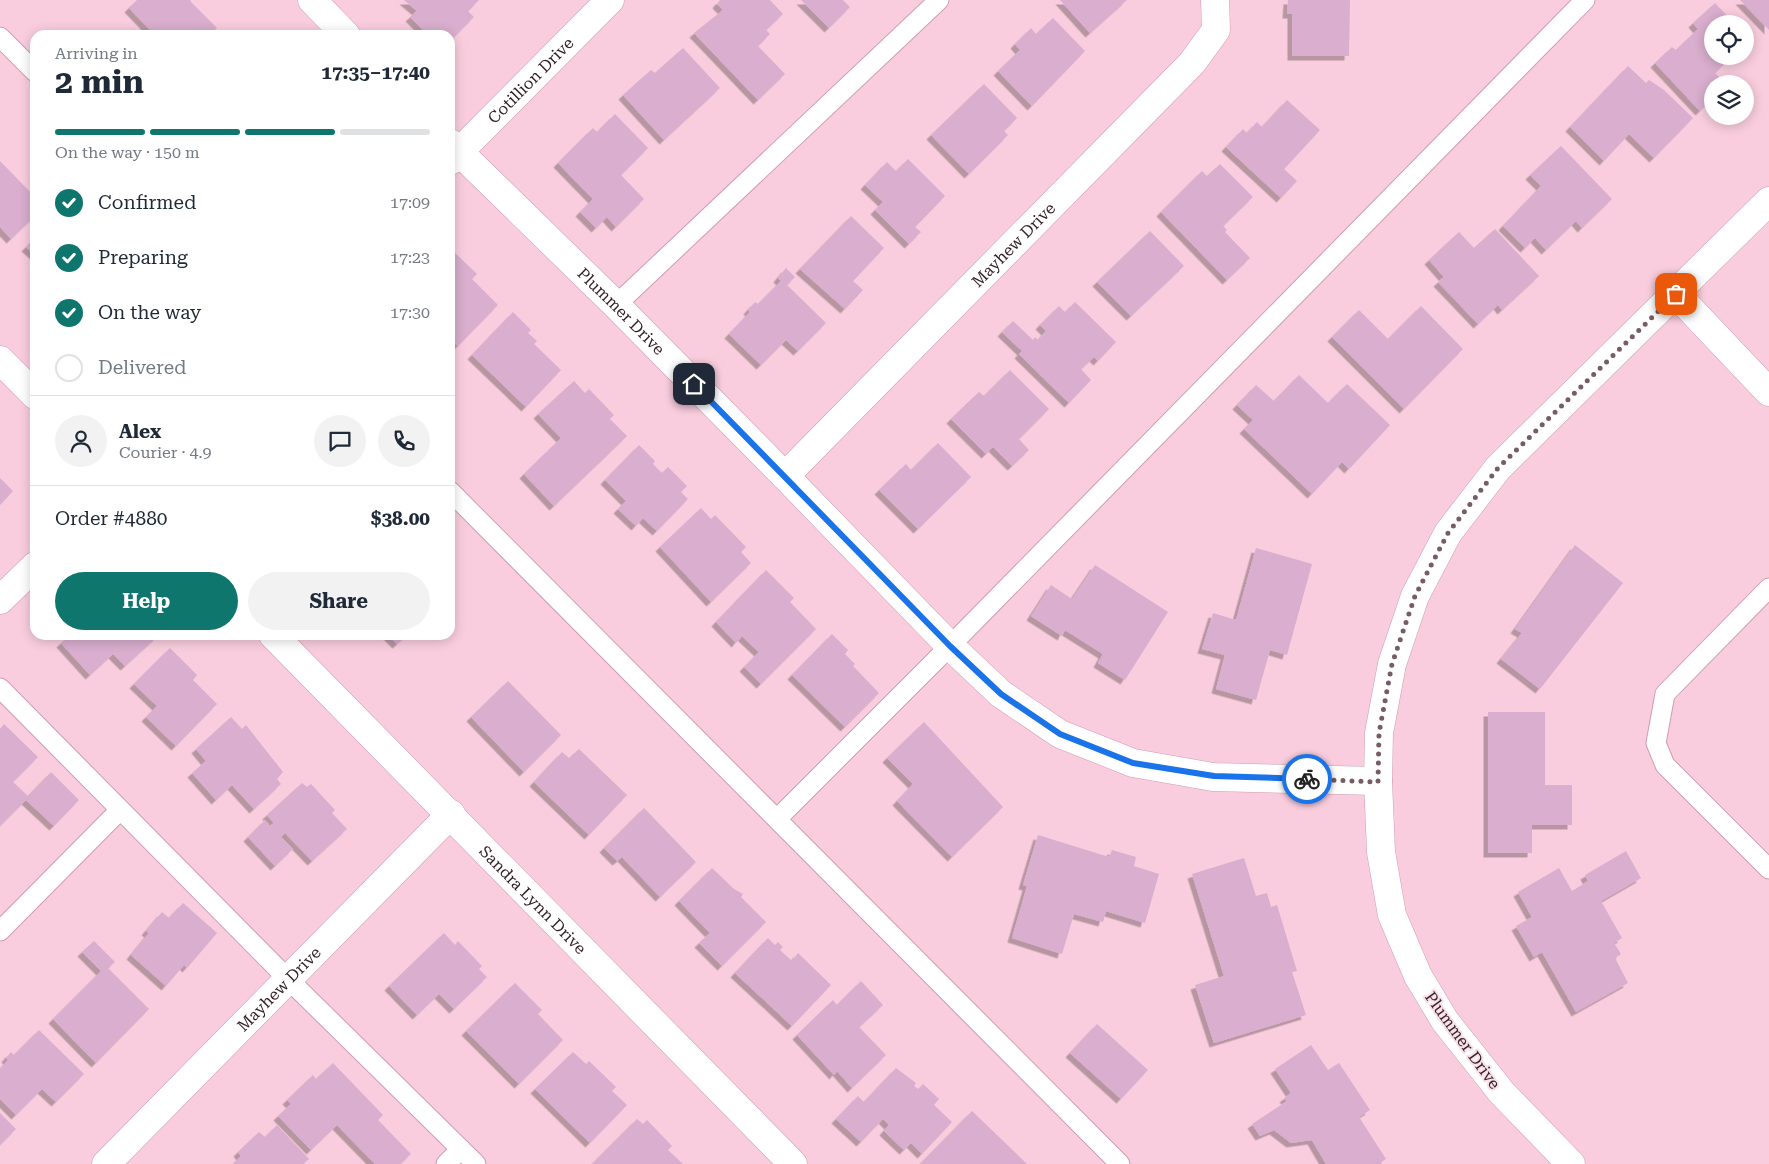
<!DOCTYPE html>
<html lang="en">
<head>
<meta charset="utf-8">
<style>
  body { margin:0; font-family:"Roboto Serif",serif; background:#f2f2f3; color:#1f2937; height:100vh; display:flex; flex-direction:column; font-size:19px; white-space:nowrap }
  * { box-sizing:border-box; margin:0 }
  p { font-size:16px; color:#747a83 }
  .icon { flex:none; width:28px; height:28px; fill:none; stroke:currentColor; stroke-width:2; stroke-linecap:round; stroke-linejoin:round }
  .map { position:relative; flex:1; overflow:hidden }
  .details { position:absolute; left:30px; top:30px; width:425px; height:610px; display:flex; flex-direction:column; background:#fff; border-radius:15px; box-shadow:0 2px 12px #0003 }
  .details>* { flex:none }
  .fabs { position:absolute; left:1704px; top:15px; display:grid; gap:10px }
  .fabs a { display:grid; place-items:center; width:50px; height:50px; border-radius:50%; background:#fff; box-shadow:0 2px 12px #0003; font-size:25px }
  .pin { position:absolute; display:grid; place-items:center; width:42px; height:42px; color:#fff; margin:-21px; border-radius:10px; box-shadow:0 2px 8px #0006 }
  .courier { position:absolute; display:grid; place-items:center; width:50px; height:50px; margin:-25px; border:4px solid #1a73e8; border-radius:50%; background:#fff; color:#222; box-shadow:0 1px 6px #0007 }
  .summary em { font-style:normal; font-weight:700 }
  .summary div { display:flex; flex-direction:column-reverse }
  .summary { display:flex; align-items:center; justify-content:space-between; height:85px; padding:0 25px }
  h1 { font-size:32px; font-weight:700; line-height:38px }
  .bar { display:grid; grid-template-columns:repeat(4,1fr); gap:8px 5px; align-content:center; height:60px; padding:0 25px }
  .bar i { height:6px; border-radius:4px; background:#e0e1e3 }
  .bar .active { background:#0f766e }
  .bar p { grid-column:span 4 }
  .line { display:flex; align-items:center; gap:12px; padding:0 25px; border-top:1px solid #e0e1e3 }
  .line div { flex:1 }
  .round { display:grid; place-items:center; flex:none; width:52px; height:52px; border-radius:26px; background:#f2f2f3 }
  ol { padding:0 25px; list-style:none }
  li { display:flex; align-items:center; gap:15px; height:55px }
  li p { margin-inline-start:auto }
  li .icon { padding:5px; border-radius:50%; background:#0f766e; color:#fff; stroke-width:4 }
  li:last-child { color:#747a83 }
  li i { width:28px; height:28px; border:2px solid #e0e1e3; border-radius:50% }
  .button { display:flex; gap:10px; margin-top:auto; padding:10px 25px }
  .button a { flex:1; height:58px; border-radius:30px; background:#0f766e; color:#fff; font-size:20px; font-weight:700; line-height:58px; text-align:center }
  .button a+a { background:#f2f2f3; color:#1f2937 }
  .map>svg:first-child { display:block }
  .building { fill:#d9aece; filter:url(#shadow) }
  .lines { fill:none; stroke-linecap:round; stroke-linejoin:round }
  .lane-casing { stroke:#d09db0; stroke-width:21 }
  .street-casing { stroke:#d09db0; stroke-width:29 }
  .lane { stroke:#fff; stroke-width:19 }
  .street { stroke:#fff; stroke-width:28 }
  .done { stroke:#775b65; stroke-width:5; stroke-dasharray:0 9 }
  .route { stroke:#1a73e8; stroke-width:6 }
  .labels { text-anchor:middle; stroke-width:4; stroke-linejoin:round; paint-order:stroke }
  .street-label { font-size:16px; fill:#311d25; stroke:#f8e1e9 }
</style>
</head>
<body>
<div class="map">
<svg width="1769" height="1164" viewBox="0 0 1769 1164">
  <defs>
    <filter id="shadow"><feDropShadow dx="-4.5" dy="4.5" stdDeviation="0" flood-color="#0004"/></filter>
  </defs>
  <rect width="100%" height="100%" fill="#f9cddd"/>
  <path class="building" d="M137,0h54l-1,1 27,27 -7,7h-55l-26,-27z
    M404,0h75l-11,11 6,6 -24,24v-6h-22l-18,-18 7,-6z
    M720,0h50l13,14 -17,16 4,4 -12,12 27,28 -27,26 -64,-67 29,-23 -6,-6z
    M801,0h42l7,7 -21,21z
    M1060,0h67l-37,33z
    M1288,0h62l-1,56h-57v-42h-5z
    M1740,0h29v30z
    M1715,3l20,21h-23v32h20l-17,17 6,6 -5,5h-4v15l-12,12 -45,-48 17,-16 4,3 22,-21 -5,-6z
    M1053,18l32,33 -53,55 -34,-35 22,-21 -5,-6 16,-16 5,6z
    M683,48l37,40 -56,52 -41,-45 28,-25 4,3z
    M1628,66l18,17 3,-3 15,10 29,28 -39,40 -25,-24 -25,27 -34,-34z
    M984,84l33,34 -13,13 4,4 -39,39 -38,-39z
    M1287,100l33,30 -36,39 13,12 -16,17 -55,-51 17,-18 4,4 10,-11 5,5z
    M615,114l33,34 -27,27 23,24 -28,28 -9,-10 -11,11 -16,-16 13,-13 -35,-36 35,-35 4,4z
    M1561,146l51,53 -30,29 -6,-7 -30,29 -11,-12 -10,10 -22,-22 38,-40 -11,-11z
    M908,159l37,37 -30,31 6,5 -12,12 -34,-34 8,-8 -18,-17 22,-23 9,9z
    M0,161l35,36v19l-24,23 -11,-12z
    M1220,164l33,33 -30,29 4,4 -2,2 25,26 -23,22 -66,-68 41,-41 5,5z
    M851,216l33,32 -31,33 10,9 -18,19 -45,-40z
    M1495,229l44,47 -37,34 -4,-5 -20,19 -40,-42 6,-5 -15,-17 30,-28 15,16z
    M1150,231l34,35 -53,50 -34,-34z
    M35,238v17l-9,-8z
    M450,248l27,26 -5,5 26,26 -40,41 -8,-7z
    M786,268l9,9 -8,8 39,38 -28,28 -12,-11 -25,25 -32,-31 21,-22 -2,-2 7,-8 3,2 23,-23 -3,-3z
    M1075,302l41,40 -18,19 -4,-4 -13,12 10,11 -22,23 -50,-49 3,-3 -20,-19 11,-11 20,19 2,-3 3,3 8,-9 -6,-6 19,-19 6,6z
    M1421,306l42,43 -59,60 -72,-72 27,-27 29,29z
    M513,312l18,18 -3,3 9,8 -3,3 27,26 -35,37 -54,-52z
    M1010,370l39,39 -30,30 10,11 -17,16 -19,-19 -7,7 -35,-35 28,-27 5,4z
    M1299,375l29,28 19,-19 43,41 -41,44 -7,-7 -30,32 -68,-65 9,-9 -16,-15 19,-20 18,16z
    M574,381l11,12 4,-4 25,26 -4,4 17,17 -73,70 -30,-32 37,-36 -23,-24z
    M938,443l33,34 -53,52 -39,-39 27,-26 5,6z
    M639,445l16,16 -2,3 9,9 6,-6 19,19 -6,6 7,7 -31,32 -14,-13 -7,8 -18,-17 8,-8 -21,-21z
    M0,478l13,13 -13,14z
    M701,508l10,11 4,-4 31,32 -5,5 10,11 -40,39 -51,-55z
    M1575,545l48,38 -83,106 -39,-30 21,-26 -7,-4z
    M1256,548l56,16 -25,91 -17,-5 -14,50 -40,-11 9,-34 -23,-6 11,-36 23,7z
    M1095,565l73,47 -43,68 -27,-17 5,-9 -38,-24 -3,6 -31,-20 20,-31 21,14z
    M766,570l28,28 -4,4 26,27 -55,55 -17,-17 15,-15 -17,-16 -6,7 -20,-21z
    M832,634l16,16 -3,4 10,10 -2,2 26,27 -34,34 -53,-52z
    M70,635h87l1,1 -33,30 -12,-12 -23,21 -29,-32z
    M388,635h19l-10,9z
    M170,648l27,27 -4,5 24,24 -41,42 -30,-29 11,-11 -23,-22z
    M508,681l53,54 -37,37 -53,-55z
    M1488,712h57v73h27v40h-40v28h-44z
    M231,717l11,12 4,-4 37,47 -6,7 4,5 -27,25 -22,-24 -16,15 -24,-27 14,-12 -10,-12z
    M924,722l79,85 -51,50 -55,-56 16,-17 -26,-26z
    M4,724l34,33 -25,25 15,14 23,-24 28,28 -25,26 -28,-26 -26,26v-97z
    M579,749l48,46 -38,40 -55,-53 28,-30 7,6z
    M302,783l5,4 4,-3 24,26 -3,3 15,16 -35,32 -27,-28 -4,4 12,12 -18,17 -27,-29 17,-17 5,6 4,-3 -7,-8z
    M644,808l52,54 -36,35 -38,-40 -5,4 -13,-13z
    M1038,835l71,22 3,-7 24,7 -2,9 25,8 -14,49 -39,-12 -3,11 -29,-8 -12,40 -50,-16 15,-52 -4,-1z
    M1626,851l15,27 -40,23 21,37 -8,5 7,11 -6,4 13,25 -52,29 -34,-60 -8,5 -18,-31 16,-9 -14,-25 41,-24 13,23 16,-10 -3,-6z
    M1244,858l12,38 11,-3 4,14 6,-2 20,66 -5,1 14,43 -92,28 -19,-58 29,-9 -32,-102z
    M712,868l22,21 9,5 -2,3 25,25 -44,44 -23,-23 11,-10 -31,-32z
    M183,903l34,30 -30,35 -3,-3 -18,21 -35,-31 18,-22 -3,-2 16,-19 7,6z
    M444,933l11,12 3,-4 24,25 -3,3 8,8 -33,32 -15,-15 -22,21 -28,-29z
    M768,938l7,7 3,-3 5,5 -3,3 12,11 6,-8 33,32 -39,41 -57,-53z
    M94,941l21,21 -7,6 41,41 -53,54 -43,-44 48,-48 -19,-19z
    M861,981l22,24 -24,22 27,28 -34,33 -15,-17 -3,4 -37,-40 36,-35 4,5z
    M515,983l27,27 -4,4 25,26 -44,44 -53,-53z
    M1097,1024l51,46 -27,29 -51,-46z
    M39,1030l45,44 -28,28 -14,-13 -26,26 -16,-16v-30l8,-9 -2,-2 5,-6 3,3z
    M1311,1045l17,25 11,-7 31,47 -11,7 27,42 -8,5h-52l-14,-24 -21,3 -17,-13 -14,6 -8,-12 35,-23 -3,-3 7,-5 -16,-24z
    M573,1052l13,12 3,-3 27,26 -4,4 15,14 -37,38 -55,-54z
    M333,1063l50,52 -5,5 33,34 -11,10h-25l-38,-39 -26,25 -33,-34 13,-12 -4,-4 26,-25 3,4z
    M896,1068l20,15 -2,3 4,3 5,-5 16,15 -5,6 18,17 -30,32 -11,-11 -7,7 -20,-19 5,-6 -6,-6 -22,23 -25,-23 22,-23 6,6z
    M972,1111l55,53h-107z
    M0,1113l16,16 -16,16z
    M637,1119l6,5 4,-4 25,26 -4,4 15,14h-91z
    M277,1125l32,34 -6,5h-70l8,-8 -3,-4 21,-20 6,5z"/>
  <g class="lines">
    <defs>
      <path id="lane" d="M0,37l35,35
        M616,305l323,-305
        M450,491l670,673
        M1769,588l-104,106 -9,49 9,22 104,104
        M0,688l288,291 188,185
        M777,819l173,-173 635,-646
        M0,931l120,-121
        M446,1164l15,-15"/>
      <g id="street">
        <path d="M312,0l34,35"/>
        <path id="s1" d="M450,143l166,162 169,171 165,170 51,48 59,40 73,29 80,14 165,4"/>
        <path id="s2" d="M450,161l160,-161"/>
        <path d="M1676,294l93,98"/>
        <path d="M0,360l35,35"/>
        <path id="s3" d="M785,476l407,-413 24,-33 -1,-30"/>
        <path d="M0,600l35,-34"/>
        <path id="s4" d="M273,635l520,529"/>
        <path id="s5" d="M106,1164l345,-350"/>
        <path d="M1571,1164l-69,-71 -57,-72 -27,-45 -26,-61 -11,-63 -3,-71 1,-48 13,-69 23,-68 33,-63 50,-65 271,-267"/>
      </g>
    </defs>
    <use href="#lane" class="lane-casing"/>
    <use href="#street" class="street-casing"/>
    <use href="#lane" class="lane"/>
    <use href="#street" class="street"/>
  </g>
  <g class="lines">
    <path class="done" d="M1307,779l71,3 1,-49 13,-69 23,-68 33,-63 50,-65 178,-174"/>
    <path class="route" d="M694,384l256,262 51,48 59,40 73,29 81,13 93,3"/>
  </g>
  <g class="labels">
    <g class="street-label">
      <text dy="6" stroke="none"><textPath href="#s2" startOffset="114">Cotillion Drive</textPath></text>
      <text dy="6" stroke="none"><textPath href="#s3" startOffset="325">Mayhew Drive</textPath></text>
      <text dy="6" stroke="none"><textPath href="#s1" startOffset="240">Plummer Drive</textPath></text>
      <text dy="6" stroke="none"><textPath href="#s4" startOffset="371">Sandra Lynn Drive</textPath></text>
      <text dy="6" stroke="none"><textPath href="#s5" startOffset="246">Mayhew Drive</textPath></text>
      <text transform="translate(1463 1040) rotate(54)" y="6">Plummer Drive</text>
    </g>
  </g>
</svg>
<div class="fabs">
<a><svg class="icon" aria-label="locate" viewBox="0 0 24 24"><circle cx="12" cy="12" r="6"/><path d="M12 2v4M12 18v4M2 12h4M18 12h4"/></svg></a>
<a><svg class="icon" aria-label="layers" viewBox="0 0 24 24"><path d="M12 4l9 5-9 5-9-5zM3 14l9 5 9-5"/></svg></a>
</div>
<div class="pin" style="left:1676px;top:294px;background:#ea580c"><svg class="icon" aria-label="bag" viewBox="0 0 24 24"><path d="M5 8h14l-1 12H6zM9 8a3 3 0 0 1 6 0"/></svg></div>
<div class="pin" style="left:694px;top:384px;background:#1f2937"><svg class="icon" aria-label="home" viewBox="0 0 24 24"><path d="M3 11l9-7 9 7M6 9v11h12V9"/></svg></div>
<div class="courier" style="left:1307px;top:779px"><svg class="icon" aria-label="bike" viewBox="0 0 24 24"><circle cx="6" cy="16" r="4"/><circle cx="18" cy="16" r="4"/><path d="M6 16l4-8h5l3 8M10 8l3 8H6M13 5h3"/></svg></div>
<section class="details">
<div class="summary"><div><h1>2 min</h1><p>Arriving in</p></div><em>17:35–17:40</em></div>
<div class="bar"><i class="active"></i><i class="active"></i><i class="active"></i><i></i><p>On the way · 150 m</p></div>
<ol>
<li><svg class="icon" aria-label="check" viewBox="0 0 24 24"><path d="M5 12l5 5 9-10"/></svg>Confirmed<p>17:09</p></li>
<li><svg class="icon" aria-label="check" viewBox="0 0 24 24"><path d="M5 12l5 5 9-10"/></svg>Preparing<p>17:23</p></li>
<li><svg class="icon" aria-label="check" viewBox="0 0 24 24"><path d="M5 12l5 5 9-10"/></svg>On the way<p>17:30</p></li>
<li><i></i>Delivered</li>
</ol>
<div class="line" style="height:90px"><a class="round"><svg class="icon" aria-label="person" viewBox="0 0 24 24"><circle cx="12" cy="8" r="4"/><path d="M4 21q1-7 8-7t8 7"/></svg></a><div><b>Alex</b><p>Courier · 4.9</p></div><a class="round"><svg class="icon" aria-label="chat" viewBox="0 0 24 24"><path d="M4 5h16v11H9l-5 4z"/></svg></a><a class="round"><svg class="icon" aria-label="phone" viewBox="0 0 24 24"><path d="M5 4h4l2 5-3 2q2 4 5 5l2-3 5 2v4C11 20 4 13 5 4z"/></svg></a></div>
<div class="line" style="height:65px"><div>Order #4880</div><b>$38.00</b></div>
<div class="button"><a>Help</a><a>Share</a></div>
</section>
</div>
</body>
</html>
